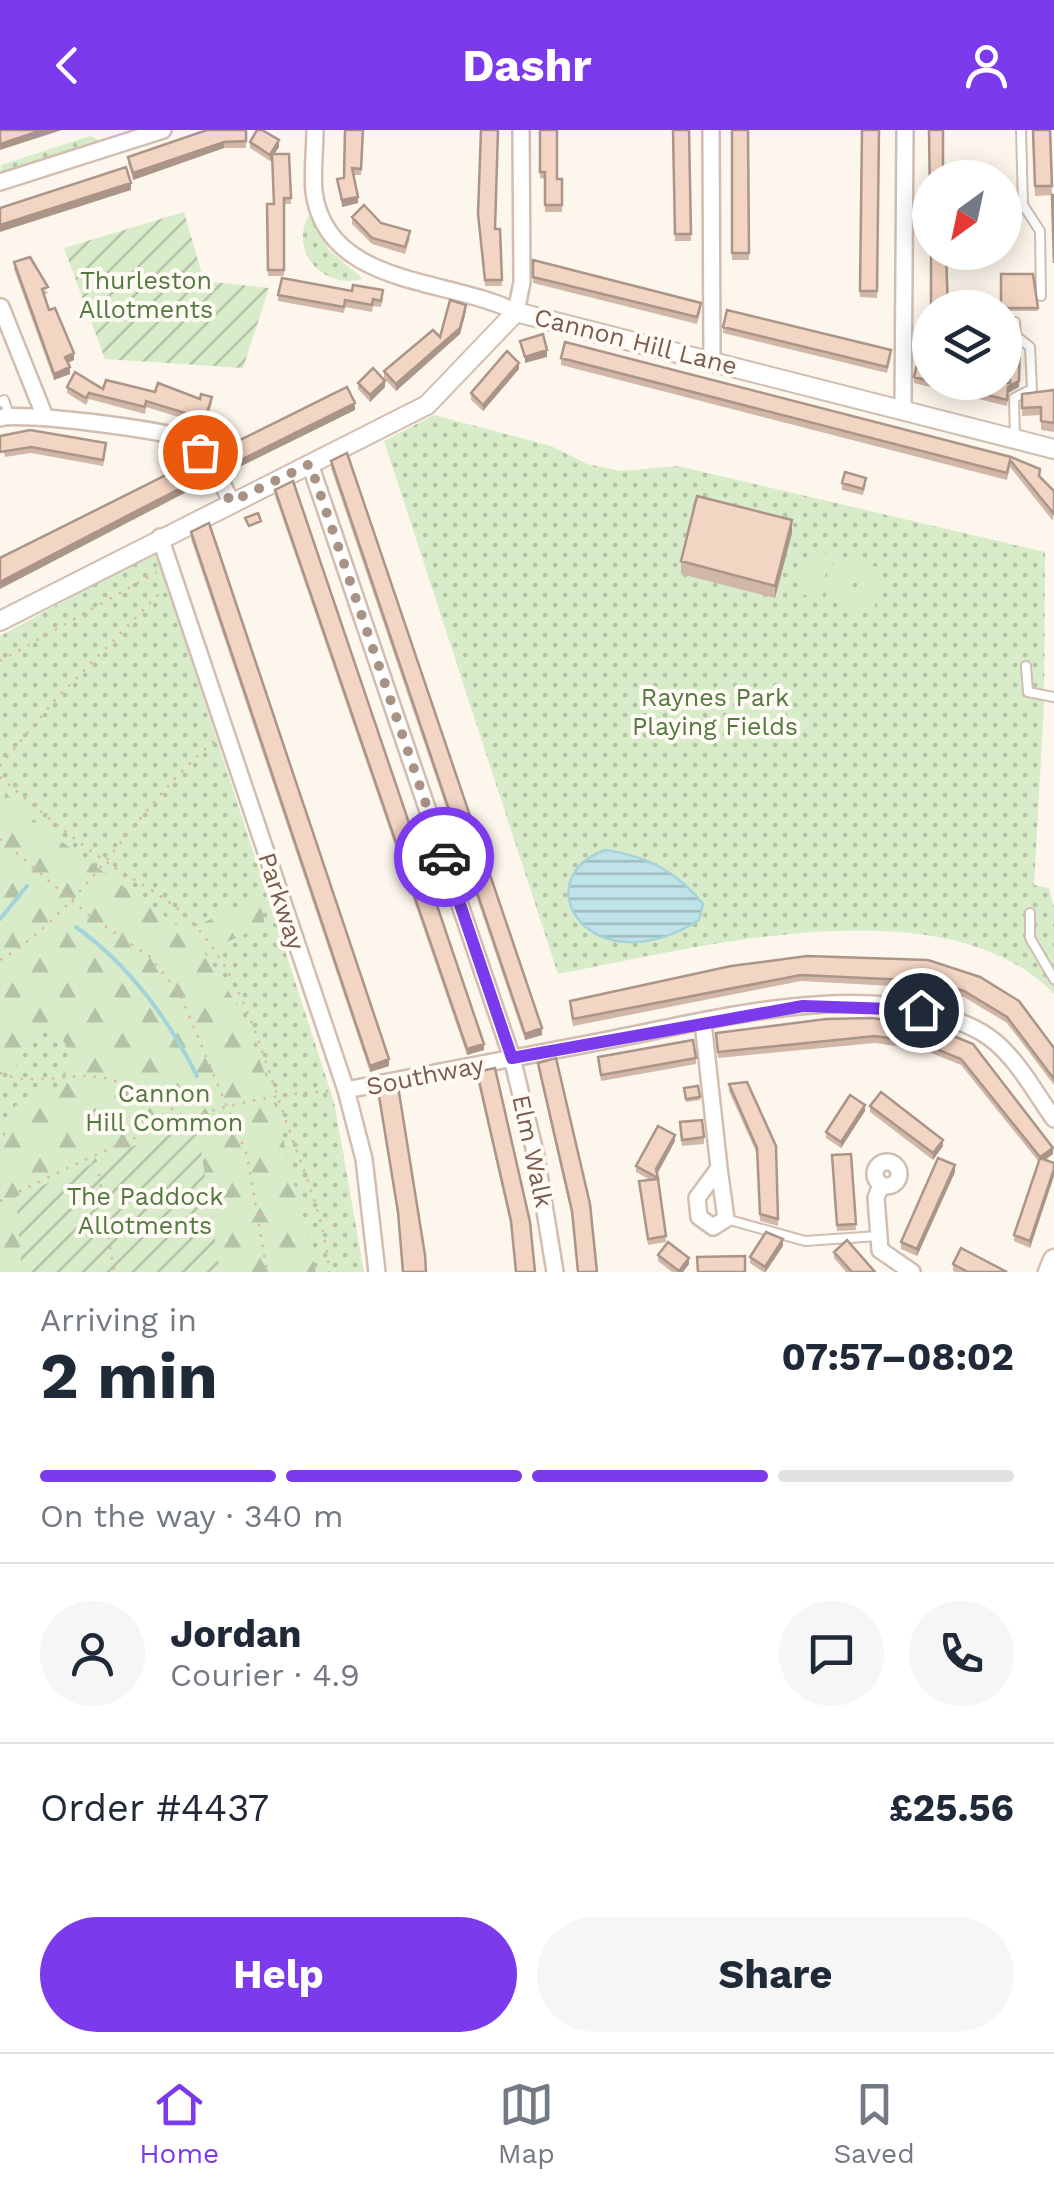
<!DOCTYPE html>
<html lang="en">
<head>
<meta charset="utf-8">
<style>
  body { margin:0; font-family:"Work Sans",sans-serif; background:#f6f6f7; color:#1f2937; height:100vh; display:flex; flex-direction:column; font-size:38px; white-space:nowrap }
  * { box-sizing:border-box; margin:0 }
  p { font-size:32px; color:#747a83 }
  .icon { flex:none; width:55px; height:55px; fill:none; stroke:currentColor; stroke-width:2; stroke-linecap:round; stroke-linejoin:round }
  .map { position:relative; height:1142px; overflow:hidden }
  .side { display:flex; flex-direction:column; background:#fff; flex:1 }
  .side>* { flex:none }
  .needle { width:65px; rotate:213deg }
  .controls { position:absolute; left:912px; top:30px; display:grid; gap:20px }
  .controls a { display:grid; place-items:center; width:110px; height:110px; border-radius:50%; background:#fff; box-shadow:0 5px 25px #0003; font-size:50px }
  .pin { position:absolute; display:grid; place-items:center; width:85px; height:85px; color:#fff; margin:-42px; border:5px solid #fff; border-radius:50%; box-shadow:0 2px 10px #0007 }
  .courier { position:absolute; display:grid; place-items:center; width:100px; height:100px; margin:-50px; border:8px solid #7c3aed; border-radius:50%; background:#fff; color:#222; box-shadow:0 2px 12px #0007 }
  .headline em { font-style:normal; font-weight:700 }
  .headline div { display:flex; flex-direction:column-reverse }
  .headline { display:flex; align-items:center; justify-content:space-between; height:170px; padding:0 40px }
  h1 { font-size:65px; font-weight:700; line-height:75px }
  .bar { display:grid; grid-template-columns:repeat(4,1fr); gap:15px 10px; align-content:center; height:120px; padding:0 40px }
  .bar i { height:12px; border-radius:8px; background:#e0e1e3 }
  .bar .current { background:#7c3aed }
  .bar p { grid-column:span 4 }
  .line { display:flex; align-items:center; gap:25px; padding:0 40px; border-top:2px solid #e0e1e3 }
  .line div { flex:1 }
  .round { display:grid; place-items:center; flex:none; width:105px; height:105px; border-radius:52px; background:#f6f6f7 }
  .action { display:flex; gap:20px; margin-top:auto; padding:20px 40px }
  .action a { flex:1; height:115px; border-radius:60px; background:#7c3aed; color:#fff; font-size:40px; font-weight:700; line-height:115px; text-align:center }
  .action a+a { background:#f6f6f7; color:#1f2937 }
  header { display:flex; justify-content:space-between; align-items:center; height:130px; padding:0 40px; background:#7c3aed; color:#fff; font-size:45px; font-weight:700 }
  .menu { display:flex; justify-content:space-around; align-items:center; height:140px; border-top:2px solid #e0e1e3; background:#fff; font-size:28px; color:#747a83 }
  .menu a { display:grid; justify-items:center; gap:5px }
  .menu .current { color:#7c3aed }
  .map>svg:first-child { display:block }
  .grass { fill:url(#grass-dots) }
  .forest { fill:url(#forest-firs) }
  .garden { fill:url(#garden-furrows) }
  .pitch { fill:#d8ecc9 }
  .water { fill:url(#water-rules); stroke:#a5d3da; stroke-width:2.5 }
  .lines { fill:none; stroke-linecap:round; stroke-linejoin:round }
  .stream { stroke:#a5d3da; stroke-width:4 }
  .service-casing { stroke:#d1beb0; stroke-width:12 }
  .minor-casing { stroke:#d1beb0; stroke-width:20 }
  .tertiary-casing { stroke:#d1beb0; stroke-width:22 }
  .secondary-casing { stroke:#d6c0b0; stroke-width:25 }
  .path { stroke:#d9b8a5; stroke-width:2.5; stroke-dasharray:2.5 8; stroke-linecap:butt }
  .service { stroke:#fff; stroke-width:8 }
  .minor { stroke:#fff; stroke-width:15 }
  .tertiary { stroke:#fff; stroke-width:18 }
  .secondary { stroke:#fff; stroke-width:20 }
  .wall { fill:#d1b7a8 }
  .shaded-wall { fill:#aa9588 }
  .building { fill:#f3d5c3; stroke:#aa9588; stroke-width:2.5 }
  .done { stroke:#a89285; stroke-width:10; stroke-dasharray:0 18 }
  .route { stroke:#7c3aed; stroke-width:12 }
  .labels { text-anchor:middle; stroke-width:8; stroke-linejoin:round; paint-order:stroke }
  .park-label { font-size:25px; fill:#537a41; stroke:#fffaf3 }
  .street-label { font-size:25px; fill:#7a5c4d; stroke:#fffaf3 }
</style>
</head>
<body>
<header><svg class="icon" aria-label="back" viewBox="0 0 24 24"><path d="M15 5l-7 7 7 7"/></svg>Dashr<svg class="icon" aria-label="person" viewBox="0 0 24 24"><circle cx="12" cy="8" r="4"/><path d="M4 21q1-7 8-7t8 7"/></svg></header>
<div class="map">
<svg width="1054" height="1142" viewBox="0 0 1054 1142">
  <defs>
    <pattern id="grass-dots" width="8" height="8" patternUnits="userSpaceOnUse" patternTransform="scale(2.5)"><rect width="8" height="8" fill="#d8ecc9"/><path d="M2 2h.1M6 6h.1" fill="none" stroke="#b4c2a5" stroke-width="1.8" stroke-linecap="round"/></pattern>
    <pattern id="forest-firs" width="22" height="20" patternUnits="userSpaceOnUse" patternTransform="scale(2.5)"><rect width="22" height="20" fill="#d8ecc9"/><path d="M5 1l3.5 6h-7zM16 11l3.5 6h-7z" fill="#b4c2a5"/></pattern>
    <pattern id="garden-furrows" width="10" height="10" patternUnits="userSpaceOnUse" patternTransform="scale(2.5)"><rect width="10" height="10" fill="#d8ecc9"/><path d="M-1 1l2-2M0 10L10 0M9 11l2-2" fill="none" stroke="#b4c2a5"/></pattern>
    <pattern id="water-rules" width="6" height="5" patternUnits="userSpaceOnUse" patternTransform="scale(2.5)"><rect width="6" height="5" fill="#bfe3e8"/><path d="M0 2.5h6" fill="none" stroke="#a0bbbe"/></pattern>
  </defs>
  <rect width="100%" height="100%" fill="#fdf6ec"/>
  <path class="grass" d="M90,6l15,6 -105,33 1,-10z
    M309,85l20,35 34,29c-39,11 -75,-27 -54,-64z
    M434,285l117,31 36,18 34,7 57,-5 367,86 -1,152 -10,181 15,3 5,19v87c-109,-114 -361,-45 -496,-20l-174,-533z
    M156,421l178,551 30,170h-364v-636z"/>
  <path class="forest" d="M0,658l43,40 142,103c21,-11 55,-22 69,-35l6,3 5,26 -61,27 39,63 28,75 45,182h-96l-24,-152 -180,77 6,75h-22v-131l12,-16 3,-19 49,-22c4,-23 9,-40 -12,-56l-19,10 -18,30 -15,1z"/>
  <path class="garden" d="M184,82l20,69 65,7 -26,80 -138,-9 -41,-111z
    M196,989l24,153h-198l-6,-75z"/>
  <path class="pitch" d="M809,419l22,6 -12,44 -21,-6z
    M836,426l22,6 -12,44 -21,-6z
    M863,433l21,6 -11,44 -22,-5z"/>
  <path class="water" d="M605,720c39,5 73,22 98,54l-4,16c-107,68 -177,-39 -94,-70z"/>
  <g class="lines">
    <path class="stream" d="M0,789l27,-33
      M76,797c53,38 92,91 121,149"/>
    <defs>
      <path id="service" d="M1021,0l2,75 17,26 1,65
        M0,272l4,-2 5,14
        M1015,309l-1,-41 18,-9 -2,-42 -14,-11 -1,-14
        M1026,536l2,26 26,5
        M1030,783v25l24,41
        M726,1089l79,22 73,-5"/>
      <path id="minor" d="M315,0c0,20 -3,42 -1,62 13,96 137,86 202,120l6,-30 -1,-152
        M711,0l1,230
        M0,52l163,-52
        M1,177l44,110
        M903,280l2,-280
        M0,288c18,-7 165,12 185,21 21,10 36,42 46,62
        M310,334l202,594 24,98 19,116
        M160,407l186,553 18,69 13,113
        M703,892l16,146
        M346,960c87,-16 174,-34 262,-50 109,-21 270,-66 373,-8 32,18 52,58 73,87
        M875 1044a12 12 0 1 1 24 0a12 12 0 1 1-24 0Z
        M719,1038l7,51 -13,8 -14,-10 -2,-19z
        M881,1055l-5,13 4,52 32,22"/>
      <path id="tertiary" d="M0,491l427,-216 89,-93 538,137"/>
      <path id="secondary" d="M1049,1142l5,-12"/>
    </defs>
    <use href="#service" class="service-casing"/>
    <use href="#minor" class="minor-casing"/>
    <use href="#tertiary" class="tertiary-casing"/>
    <use href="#secondary" class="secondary-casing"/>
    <path class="path" d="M0,531l157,-89
      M0,636l55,-66 108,-110
      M0,647c35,30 70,60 108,86 26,18 60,34 82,57 53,56 70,128 95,198 18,53 40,98 44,154
      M0,709l90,77 59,40 31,38 67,161 20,117
      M0,830c88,-53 135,-154 215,-219
      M0,943c28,12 59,3 87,3 30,0 72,24 96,40
      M99,1044l15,98
      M0,1071c110,-54 208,-105 332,-110
      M207,1142l9,-2"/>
    <use href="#service" class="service"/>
    <use href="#minor" class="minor"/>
    <use href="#tertiary" class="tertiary"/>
    <use href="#secondary" class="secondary"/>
  </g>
  <path class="wall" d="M246,0v18h-22l-91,32 -5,-17v-6z
    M363,0l-2,45h-7l4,28 -16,4 -5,-28 7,-1z
    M540,0l17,49h5v33h-17v-33l-5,-1z
    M672,0h17l2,111h-16z
    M732,0h16l1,130h-17z
    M862,0h17l-2,168 -17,-1z
    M1032,0h18l2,65 -17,1z
    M250,12l29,5 -5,7h15l2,50h-7v72h-16l-1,-72h7l-2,-46 -2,3 -20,-13z
    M352,87l58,21 -5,16 -33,-10 -20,-20z
    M478,90l18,9h4l2,57h-17z
    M533,130l168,49 -4,15 -164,-41z
    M14,132l34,31 -4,2 5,15 25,50 -6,3 2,11 -16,6 -40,-111z
    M1033,144l5,37h-33v-3z
    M278,165l105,2 -2,10 -8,-1 -1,6 -27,-5 -1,6 -66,-12z
    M466,181l-6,23 -64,57 -12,-13v-7l56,-34z
    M723,197l168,30 -4,16 -164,-40z
    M1020,212l-1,45 -11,6 -1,13 -93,-23v-6l16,-14v19l80,1z
    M561,228l450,99 29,20 14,14 -1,30 -43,-54 -3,13 -446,-115z
    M519,239l-36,42 -12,-11v-7z
    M358,253l27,4 -15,15 -12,-13z
    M67,257l88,5 57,11 -7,22 -59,-18 -1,7 -56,-15 -3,6 -19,-12z
    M1054,260v42l-13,-2v-15l-19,1v-22z
    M355,280l-126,62 -9,-16v-6z
    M0,306l106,14 -3,16 -72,-13 -26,4z
    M331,331l211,574 -17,5 -194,-572z
    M842,353l24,1 -3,11 -21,-5z
    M275,360l209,560 -17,5 -192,-559z
    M191,402l198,534 -19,6 -179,-533z
    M792,403l-17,65 -94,-24v-13z
    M928,830l126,88v37l-47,-62 -43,-26 -35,-9 -128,-7 -228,45 -3,-18v-7z
    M932,897l121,127 -8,6 9,3v13l-24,72 -16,-7v-6l25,-73 -78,-97 -37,-15 -49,-7 -157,15 -2,-18z
    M598,927l98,1v6l-95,17z
    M538,933l59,209 -25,-55 -34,-148z
    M477,942l58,200 -24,-45 -34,-149z
    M747,952l31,137v7l-18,-5 -3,-67 -28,-63v-7z
    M398,956v133l-20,-129z
    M698,956l2,14 -14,2 -2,-14z
    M870,976l73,40 -10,14 -63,-48z
    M865,981l-24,37 -15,-10v-6z
    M680,999l24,8v7l-22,2z
    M675,1011l-18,33 9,68 -18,3 -9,-64 11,-1 -14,-8v-6z
    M851,1024l5,76 -19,1 -5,-76z
    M955,1042l-38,84 -16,-7v-7z
    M783,1116l-17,26h-3l-13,-9v-6z
    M834,1122l41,20h-29l-12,-14z
    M658,1125l31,9 -6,8h-11l-14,-11z
    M953,1134l54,8h-52l-2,-1z"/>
  <path class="shaded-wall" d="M42,0h20l-62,20v-6z
    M279,10v7l-9,14v-6z
    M224,12v6l-91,32v-7z
    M131,53v7l-131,42v-7z
    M358,67v6l-16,4v-7z
    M466,175v6l-6,23 -64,57v-7l64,-56z
    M547,220v7l-22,6v-6z
    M74,223v7l-9,4v-7z
    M519,233v6l-36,42v-6z
    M70,237v7l-16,6v-6z
    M385,251v6l-15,15v-7z
    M1019,251v6l-11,6 -1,13 1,-19z
    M355,273v7l-126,62v-6z
    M202,347v7l-202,105v-7z
    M792,390v13l-17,65v-12z
    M542,898v7l-17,5v-6z
    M484,914v6l-17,5v-6z
    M389,929v7l-19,6v-6z
    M865,975v6l-24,37v-6z
    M675,1005v6l-19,35v-7z
    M943,1010v6l-10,14v-7z
    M1053,1018v6l-13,10v-7z
    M955,1035v7l-38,84v-7z
    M1054,1039v7l-24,72v-7z
    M783,1109v7l-18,26v-5z
    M689,1128v6l-6,8h-4z"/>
  <path class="building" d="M0,0h42l-42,14z
    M207,0h39v11l-22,1 -91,31 -5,-16z
    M257,0h5l17,10 -9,15 -20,-13z
    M345,0h18l-2,39 -9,-1 6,29 -16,3 -5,-21 7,-1z
    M481,0h17l-3,99h5l2,51h-17l-7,-66z
    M540,0h17v49h5v26h-17v-33h-5z
    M673,0h16l2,104h-16z
    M732,0h16l1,123h-17z
    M862,0h17l-2,161h-17z
    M929,0h14v48h-13v23z
    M1033,0h17l2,56h-17z
    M272,24h17l2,44h-7v72h-16l-1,-66h7z
    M126,37l5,16 -131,42v-17z
    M1052,65h2v68z
    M364,75l17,18 29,8 -5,16 -33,-9 -20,-21z
    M931,122h15l2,56h-17z
    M30,127l18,30 -6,2 7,21 6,-2 19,45 -9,4 5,10 -16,7 -40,-112z
    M533,130l168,43 -4,14 -164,-40z
    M1001,144h32l5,34h-37z
    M282,148l70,13 1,-6 30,5 -2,11 -8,-2 -1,6 -27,-5 -1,7 -66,-12z
    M450,170l16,5 -6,23 -64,56 -12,-13 49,-41 7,7z
    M727,180l164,40 -4,17 -164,-40z
    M543,204l4,16 -22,7 -5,-16z
    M1010,210l10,2 -1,39 -11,6 -1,13 -69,-18 72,1z
    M565,212l446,115 29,12 -1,7 15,15v23l-44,-54 -3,13 -446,-115z
    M507,221l12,12 -36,42 -12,-12z
    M918,230l12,3v18l-16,-4z
    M373,238l12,13 -15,14 -12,-12z
    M75,242l28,17 3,-9 49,12 3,-9 42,16 1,-5 11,3 -7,22 -59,-18 -1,6 -56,-14 -3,5 -19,-11z
    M347,257l8,16 -126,63 -9,-16z
    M1054,260v33l-13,-2v-14l-19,1v-14z
    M30,300l76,13 -3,17 -72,-13 -31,5v-16z
    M347,323l195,575 -17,6 -194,-573z
    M194,331l8,16 -202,105v-24z
    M845,342l21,6 -3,11 -21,-6z
    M293,351l191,563 -17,5 -192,-559z
    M697,366l95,24 -17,66 -94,-25z
    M258,383l3,8 -12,5 -4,-8z
    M209,393l180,536 -19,7 -179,-534z
    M807,826l121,4 52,17 39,24 35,47v31l-47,-62 -43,-26 -35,-10 -128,-6 -228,44 -3,-18 161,-35z
    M872,888l60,9 41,17 80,104 -13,9 -79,-98 -37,-15 -49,-8 -157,16 -2,-19 110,-14z
    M693,910l3,18 -95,17 -3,-18z
    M556,928l34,146 7,68h-19l-6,-61 -34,-148z
    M495,938l35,154 5,50h-19l-5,-51 -34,-149z
    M747,952l29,64 2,73 -18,-5 -3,-66 -28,-64z
    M398,956l27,169 1,17h-23l-5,-60 -20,-122z
    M698,956l2,11 -14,2 -2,-11z
    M881,962l62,48 -10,13 -63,-47z
    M850,965l15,10 -24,37 -15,-10z
    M702,990l2,17 -22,3 -2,-18z
    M658,996l17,9 -19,34 2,9 -22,-12z
    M851,1024l5,70 -19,1 -5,-70z
    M938,1028l17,7 -38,84 -16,-7z
    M1040,1028l14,5v6l-24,72 -16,-6z
    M658,1049l8,57 -18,3 -9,-58z
    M766,1102l17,7 -18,28 -15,-10z
    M847,1110l28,32h-23l-18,-20z
    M668,1112l21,16 -10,13 -21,-16z
    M961,1118l46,24h-39l-15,-8z
    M745,1126v16h-47l-1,-15z"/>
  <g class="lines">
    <path class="done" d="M200,322l31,50 79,-38 134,393"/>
    <path class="route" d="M444,727l68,201 291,-52 118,4"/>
  </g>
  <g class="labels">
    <g class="park-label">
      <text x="146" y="159">Thurleston<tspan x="146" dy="29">Allotments</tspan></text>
      <text x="715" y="576">Raynes Park<tspan x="715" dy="29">Playing Fields</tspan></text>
      <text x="164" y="972">Cannon<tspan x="164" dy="29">Hill Common</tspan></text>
      <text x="145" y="1075">The Paddock<tspan x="145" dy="29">Allotments</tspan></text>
    </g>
    <g class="street-label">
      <text transform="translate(636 211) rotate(14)" y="9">Cannon Hill Lane</text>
      <text transform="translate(282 771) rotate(72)" y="9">Parkway</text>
      <text transform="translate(425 945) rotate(-11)" y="9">Southway</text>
      <text transform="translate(533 1021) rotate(78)" y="9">Elm Walk</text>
    </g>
  </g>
</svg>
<div class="controls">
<a><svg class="needle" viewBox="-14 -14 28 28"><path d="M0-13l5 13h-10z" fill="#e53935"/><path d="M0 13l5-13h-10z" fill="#747a83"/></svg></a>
<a><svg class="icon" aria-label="layers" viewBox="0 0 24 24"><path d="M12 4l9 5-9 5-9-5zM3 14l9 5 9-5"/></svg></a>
</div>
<div class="pin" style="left:200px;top:322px;background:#ea580c"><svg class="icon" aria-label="bag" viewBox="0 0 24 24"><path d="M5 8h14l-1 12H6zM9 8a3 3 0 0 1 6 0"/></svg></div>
<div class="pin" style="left:921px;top:880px;background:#1f2937"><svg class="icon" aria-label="home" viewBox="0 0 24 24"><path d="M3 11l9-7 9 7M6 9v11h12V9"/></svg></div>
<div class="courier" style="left:444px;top:727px"><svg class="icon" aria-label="car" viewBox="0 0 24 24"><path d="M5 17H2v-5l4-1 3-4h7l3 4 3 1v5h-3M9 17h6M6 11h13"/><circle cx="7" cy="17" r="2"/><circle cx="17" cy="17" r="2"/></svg></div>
</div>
<section class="side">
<div class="headline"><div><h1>2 min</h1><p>Arriving in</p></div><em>07:57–08:02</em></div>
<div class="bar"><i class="current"></i><i class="current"></i><i class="current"></i><i></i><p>On the way · 340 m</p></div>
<div class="line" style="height:180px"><a class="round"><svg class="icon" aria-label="person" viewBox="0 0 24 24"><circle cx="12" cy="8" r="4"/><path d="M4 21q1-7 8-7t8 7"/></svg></a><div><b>Jordan</b><p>Courier · 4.9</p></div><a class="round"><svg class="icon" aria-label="chat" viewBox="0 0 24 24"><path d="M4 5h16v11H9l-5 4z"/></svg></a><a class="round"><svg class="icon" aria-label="phone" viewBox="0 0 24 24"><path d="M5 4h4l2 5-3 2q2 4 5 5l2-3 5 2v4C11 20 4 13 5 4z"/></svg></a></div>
<div class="line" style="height:130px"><div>Order #4437</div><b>£25.56</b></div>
<div class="action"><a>Help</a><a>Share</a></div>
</section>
<nav class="menu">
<a class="current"><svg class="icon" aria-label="home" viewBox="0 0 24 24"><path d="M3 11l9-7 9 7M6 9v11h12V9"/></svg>Home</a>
<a><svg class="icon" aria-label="map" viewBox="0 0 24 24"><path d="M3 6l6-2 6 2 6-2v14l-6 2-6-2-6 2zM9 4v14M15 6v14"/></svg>Map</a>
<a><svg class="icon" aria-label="saved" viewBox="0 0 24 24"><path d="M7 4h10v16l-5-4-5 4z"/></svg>Saved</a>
</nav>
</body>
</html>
